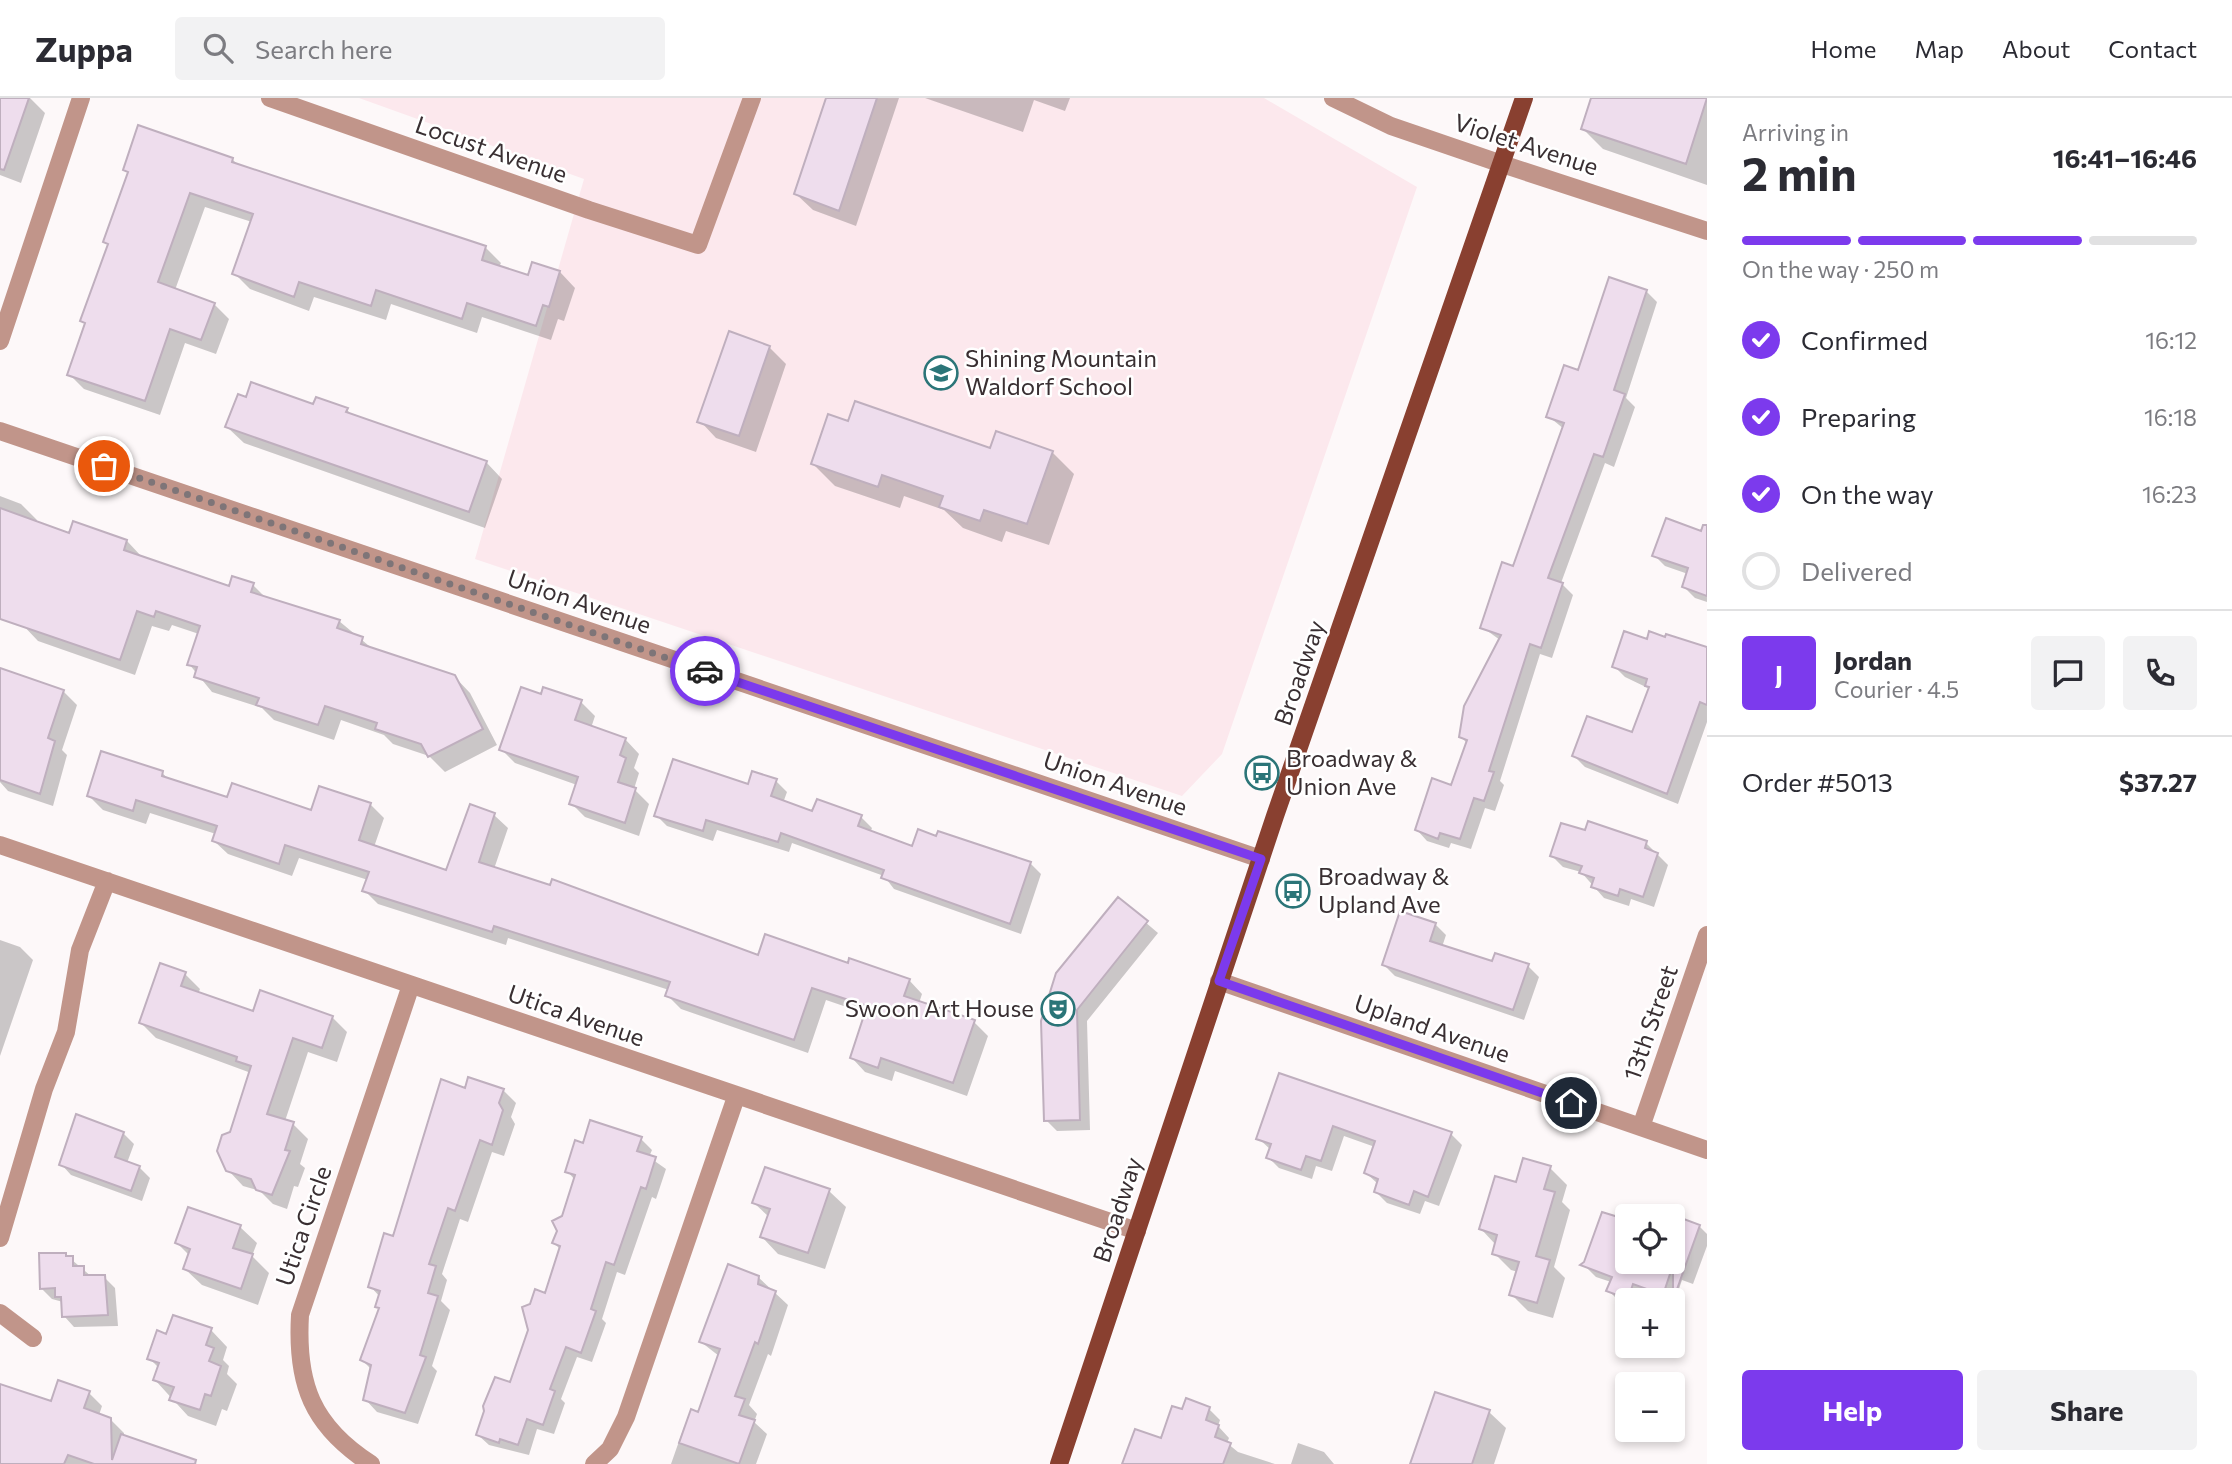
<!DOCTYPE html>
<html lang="en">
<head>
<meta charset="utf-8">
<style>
  body { margin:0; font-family:Commissioner,sans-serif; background:#f2f2f3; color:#2b2b33; height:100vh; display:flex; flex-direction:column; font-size:26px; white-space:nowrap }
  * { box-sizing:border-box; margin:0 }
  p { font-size:23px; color:#7c7c81 }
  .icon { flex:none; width:38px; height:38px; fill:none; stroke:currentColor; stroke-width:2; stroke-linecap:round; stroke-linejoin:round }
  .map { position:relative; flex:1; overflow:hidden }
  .drawer { display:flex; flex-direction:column; background:#fff; width:525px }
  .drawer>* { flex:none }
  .buttons { position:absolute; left:1615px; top:1106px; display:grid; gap:14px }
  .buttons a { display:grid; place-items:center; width:70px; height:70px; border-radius:7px; background:#fff; box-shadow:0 4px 10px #0003; font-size:35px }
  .pin { position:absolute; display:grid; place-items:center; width:60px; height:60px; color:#fff; margin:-30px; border:4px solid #fff; border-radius:50%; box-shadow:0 2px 7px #0007 }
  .courier { position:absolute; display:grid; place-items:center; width:70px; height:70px; margin:-35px; border:5px solid #7c3aed; border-radius:50%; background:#fff; color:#222; box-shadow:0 2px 9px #0007 }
  .summary em { font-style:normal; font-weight:700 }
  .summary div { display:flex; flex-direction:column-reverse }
  .summary { display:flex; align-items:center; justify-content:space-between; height:119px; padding:0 35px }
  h1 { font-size:46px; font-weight:700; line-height:52px }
  .bar { display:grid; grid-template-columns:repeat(4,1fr); gap:10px 7px; align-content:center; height:84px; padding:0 35px }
  .bar i { height:9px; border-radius:5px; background:#e1e1e2 }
  .bar .current { background:#7c3aed }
  .bar p { grid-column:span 4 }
  .line { display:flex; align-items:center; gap:18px; padding:0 35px; border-top:2px solid #e1e1e2 }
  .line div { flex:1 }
  .round { display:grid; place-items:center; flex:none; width:74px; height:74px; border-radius:7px; background:#f2f2f3 }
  ol { padding:0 35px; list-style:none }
  li { display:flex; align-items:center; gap:21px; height:77px }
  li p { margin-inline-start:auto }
  li .icon { padding:7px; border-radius:50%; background:#7c3aed; color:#fff; stroke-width:4 }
  li:last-child { color:#7c7c81 }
  li i { width:38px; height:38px; border:4px solid #e1e1e2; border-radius:50% }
  .button { display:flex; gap:14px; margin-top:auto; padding:14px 35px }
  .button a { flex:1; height:80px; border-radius:7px; background:#7c3aed; color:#fff; font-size:28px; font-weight:700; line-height:80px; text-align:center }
  .button a+a { background:#f2f2f3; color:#2b2b33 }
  header { display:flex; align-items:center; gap:42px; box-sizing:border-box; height:98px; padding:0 35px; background:#fff; border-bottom:2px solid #e1e1e2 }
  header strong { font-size:33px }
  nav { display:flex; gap:38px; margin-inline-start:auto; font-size:24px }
  .search { width:490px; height:63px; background:#f2f2f3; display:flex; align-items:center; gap:18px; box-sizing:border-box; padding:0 24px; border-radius:7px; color:#7c7c81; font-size:26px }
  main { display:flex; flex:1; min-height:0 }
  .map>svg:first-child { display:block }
  .built { fill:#fce8ed }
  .shadow { fill:#0003 }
  .building { fill:#eedded; stroke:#bfafbe; stroke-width:2 }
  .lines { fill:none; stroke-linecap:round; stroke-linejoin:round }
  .minor { stroke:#c1958a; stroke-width:18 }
  .tertiary { stroke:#c1958a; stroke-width:18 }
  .primary { stroke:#894030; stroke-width:18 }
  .done { stroke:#7e7578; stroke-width:7; stroke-dasharray:0 12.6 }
  .route { stroke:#7c3aed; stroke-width:9 }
  .labels { text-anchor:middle; stroke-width:5; stroke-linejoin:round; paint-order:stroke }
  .street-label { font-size:24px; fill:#392f32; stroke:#fff }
  .poi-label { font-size:24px; fill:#392f32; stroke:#fff; text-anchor:start }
</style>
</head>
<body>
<header>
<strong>Zuppa</strong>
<div class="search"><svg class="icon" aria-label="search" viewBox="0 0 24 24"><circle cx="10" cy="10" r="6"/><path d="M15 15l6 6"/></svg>Search here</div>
<nav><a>Home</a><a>Map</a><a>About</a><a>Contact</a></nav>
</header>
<main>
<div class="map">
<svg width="1707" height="1366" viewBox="0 0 1707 1366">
  <rect width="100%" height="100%" fill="#fdf8f9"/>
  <path class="built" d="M359,0h905l153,89 -195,567 -40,42 -707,-237 109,-380z"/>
  <path class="shadow" d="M0,0h30l15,15 -24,70 -21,-8z
    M828,0h71l-43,128 -43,-16 -17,-16z
    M925,0h145l-5,13 -31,-11 -11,32z
    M1594,0h113v87l-104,-36 -20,-20z
    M232,61l7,7 247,82 15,15 -2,4 30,10 31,-5 15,16 -11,33 -6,-2 -7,21 -69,-23 -5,16 -86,-29 -5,16 -72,-23 -5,14 -59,-22 -16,-16 18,-51 -47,-15 -30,83 39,14 15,15 -13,35 -31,-11 -25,72 -76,-26 -15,-15 17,-49 -4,-4 27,-75 -4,-5 24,-67 -4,-4z
    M1646,193l11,11 -31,96 9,9 -21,60 -9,-4 -44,120 12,12 -21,63 -12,-4 -40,127 4,4 -9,26 -10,-3 -14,41 -20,-6 -2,5 -22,-7 -10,-11 35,-42 15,-45 -7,-7 40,-96 -18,-13 33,-59 49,-139 -16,-13 32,-44z
    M769,249l17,17 -30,88 -40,-14 -16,-17z
    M314,308l33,4 7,7 132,45 16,17 -17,49 -241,-85 -17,-16z
    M849,326l142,26 61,2 22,22 -25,71 -43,-14 -4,11 -39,-14 -19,-18 -40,-14 -4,12 -65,-22 -22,-22z
    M0,398l21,8 16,16 -1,3 34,12 57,6 15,16 88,31 23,-3 13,13 73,23 35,29 80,26 16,17 27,52 -52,27 -16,-16 -36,-12 -9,-9 -43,-15 -7,20 -60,-20 -12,-12 -50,-16 -23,-28 10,-30 -27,-9 -3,6 -17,-5 -17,49 -97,-34 -38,-40z
    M1707,437v67l-12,-4 -11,-11 4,-13 -23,-8 -11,-11z
    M1648,543l59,8v73l-29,82 -93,-37 -11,-11 59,-22 17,-45 -25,-12 -11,-11z
    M0,572l63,21 14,14 -15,45 5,5 -14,51 -45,-15 -8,-9z
    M542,598l39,6 14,14 -4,12 34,11 14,15 -5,14 5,5 -5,16 15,15 -10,32 -54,-19 -14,-14 6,-18 -62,-22 -14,-14z
    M162,675l8,7 58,19 84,13 58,-8 14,14 -10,29 74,25 46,-57 14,13 -14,41 265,88 90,8 60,15 13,14 -3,9 55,19 14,14 -21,60 -72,-25 -3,10 -27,-9 -13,-14 15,-44 -41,-14 -18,53 -127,-44 -14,-14 2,-5 -161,-52 -2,7 -128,-41 -14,-14 4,-10 -69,-22 -7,18 -64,-22 -14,-13 2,-7 -66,-21 -4,11 -43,-14 -14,-14z
    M776,683l11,11 -4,11 30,11 48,3 11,11 -2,5 43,15 117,15 11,11 -20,60 -127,-45 -10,-13 -92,-33 -3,9 -72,-22 -4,11 -46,-15 -11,-11 93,-29z
    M1586,735l60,10 22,22 -14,42 -23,-8 -2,7 -25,-8 -23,-26 -18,-5 -11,-11z
    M1118,801l40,34 -71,88 3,109 -33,1 -11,-11 -3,-99z
    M1435,826l11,11 -4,12 51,16 35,3 11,11 -15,43 -129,-44 -11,-11z
    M0,842l20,7 13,13 -33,96z
    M185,876l15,15 -2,5 56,19 78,4 15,15 -10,30 -29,-10 -23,69 8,3 15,15 -8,25 5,4 -7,19 -4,-1 -7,23 -14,-5 -13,-13 -17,-5 -15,-16 3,-36 20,-61 -95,-35 -15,-15z
    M1280,977l171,59 11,11 -23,61 -14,-5 -5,13 -33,-11 -11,-11 2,-8 -12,-11 9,-26 -31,-11 -12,35 -16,-5 -4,13 -33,-11 -11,-11 3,-7 -13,-12z
    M466,992h37l13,13 -5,14 4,7 -11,32 -12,-4 -24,70 -8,-3 -18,55 5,6 -6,21 9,9 -18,56 5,5 -19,53 -41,-12 -12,-13 7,-29 -10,-10 18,-50 -3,-4 3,-9 -10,-11z
    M123,1035l11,11 -7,19 12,4 11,11 -8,23 -71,-26 -10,-11z
    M641,1041l11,11 -3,7 17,12 -10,30 -4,-2 -27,78 -8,-3 -15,47 4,4 -14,39 -15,-5 -16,42 4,4 -11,31 -17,-5 -8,26 -40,-10 -11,-10 33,-51 50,-134 -7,-7 21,-63 -8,-9 17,-26z
    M1550,1070l17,17 -5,17 8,8 -16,57 11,11 -12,40 -25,-7 -17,-17 7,-22 -7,-2 -17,-17 2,-8 -15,-16 36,-44z
    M829,1093l17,16 -21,62 -47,-15 -16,-17 7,-20 -15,-14z
    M1644,1109l26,9h-29z
    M1673,1119l26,9 8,8v12l-14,38 -11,-4 -8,24 -1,-4 -29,-6 -3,6h-13v4l-9,-3 -11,-11 3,-8 -15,-5 -11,-11 88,-4z
    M240,1129l17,16 -5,13 17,17 -11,32 -56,-20 -17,-16 5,-13 -13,-13z
    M65,1156l27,23h12l11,11 3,38 -44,1 -10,-11 -1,-14 -11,-3 -11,-11z
    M758,1179l30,28 -17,51 -3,-2 -19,51 8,9 -3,8 13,12 -11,30h-85l13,-37 3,1 12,-14 20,-58 -18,-14z
    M211,1232l16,17 -4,13 6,6 -2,8 10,10 -10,27 -5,-2 -6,17 -28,-10 -33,-36 4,-12 -10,-10 18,-22z
    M0,1288l52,18 37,-11 13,13 -3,9 11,4 14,14v4l73,27h-197z
    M1209,1311l11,11 -2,6 11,12 -2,5 11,9 37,12h-151l38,-24 21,-28z
    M1489,1314l17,16 -12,36h-82z
    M1298,1345l26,9 10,12h-43z"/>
  <path class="building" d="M0,0h29l-25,72 -4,-1z
    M826,0h51l-38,113 -45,-17z
    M1591,0h116l-21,66 -105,-35z
    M138,27l95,33 -1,4 254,84 -4,14 46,15 4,-13 28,9 -11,36 -6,-2 -7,21 -69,-23 -5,16 -86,-29 -5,16 -72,-24 -5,15 -62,-23 21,-60 -63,-21 -32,89 57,21 -14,37 -31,-11 -25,72 -78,-26 18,-52 -5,-2 28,-77 -5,-2 25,-70 -5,-2z
    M1609,179l38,13 -33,100 11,4 -22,63 -9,-3 -46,124 15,5 -22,65 -11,-4 -41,127 5,1 -10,29 -10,-3 -14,41 -20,-6 -2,6 -23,-9 17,-52 19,7 16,-45 -8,-3 5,-31 37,-71 -21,-7 22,-66 11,4 51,-143 -18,-6 18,-52 14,5z
    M729,233l41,15 -31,90 -42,-14z
    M251,284l62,22 3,-7 32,11 -2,4 141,49 -18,51 -244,-85 13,-33 8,3z
    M855,303l135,47 6,-17 57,20 -26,73 -43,-14 -4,11 -41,-14 4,-11 -61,-21 -4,12 -67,-23 17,-50 20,7z
    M0,410l69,25 4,-12 54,19 -3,10 105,36 3,-10 22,7 -3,9 89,28 -3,8 26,9 -2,7 94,31 28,54 -55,28 -7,-13 -46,-15 2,-6 -52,-17 -7,19 -62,-20 3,-7 -65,-21 3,-10 -10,-2 13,-39 -44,-15 -2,6 -17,-6 -17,49 -120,-41z
    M1666,420l35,13 2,-6h4v71l-25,-9 6,-19 -36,-12z
    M1624,533l23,8 2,-8 16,6 1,-3 41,13v58l-7,-3 -33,92 -95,-38 15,-40 45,16 17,-45 -4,-1 2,-7 -35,-12z
    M0,570l64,22 -16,48 7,3 -15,53 -40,-14z
    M521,589l20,7 2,-7 39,13 -7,20 51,18 -6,17 6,3 -8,24 18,6 -11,35 -56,-19 9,-27 -79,-27z
    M101,653l62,20 -1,5 65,21 5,-14 79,27 8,-24 52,17 -12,37 87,30 24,-66 25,9 -16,49 71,23 2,-6 206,76 7,-21 83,29 1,-5 61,21 -6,17 71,24 -22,63 -72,-25 -3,10 -28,-10 17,-52 -55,-18 -18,52 -129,-44 5,-14 -176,-56 -2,6 -130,-41 7,-19 -84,-27 -6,19 -67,-23 5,-15 -81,-26 -3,11 -46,-15z
    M673,661l75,25 4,-13 25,8 -6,17 41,15 5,-12 45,16 -4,11 54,20 6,-17 18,7 2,-5 93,31 -21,62 -129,-46 3,-8 -103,-37 -3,9 -72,-22 -3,11 -49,-15z
    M1588,723l59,20 -2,7 13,5 -15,44 -23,-8 -2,7 -27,-9 3,-9 -15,-5 3,-7 -32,-10 11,-33 24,7z
    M1118,799l30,24 -71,89 3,110 -36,1 -3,-100 15,-48z
    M1400,813l36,12 -6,18 62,20 3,-8 34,11 -16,46 -131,-45z
    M160,865l26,9 -5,14 72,25 7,-21 73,26 -11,32 -29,-10 -26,76 27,8 -9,28 5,1 -18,44 -16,-5 -5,-11 -25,-8 -9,-20 5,-16 8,-3 21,-66 -15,-5 1,-4 -98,-34z
    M1279,975l173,59 -24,65 -14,-6 -5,14 -35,-13 4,-13 -14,-6 11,-32 -42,-15 -12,35 -15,-5 -5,14 -35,-12 5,-14 -15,-5z
    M468,979l36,12 -5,14 4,7 -11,35 -12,-5 -25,71 -7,-3 -19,56 7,2 -8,27 10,3 -18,59 6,2 -21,56 -42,-13 8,-35 -11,-5 19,-52 -4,-1 5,-16 -12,-4 16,-54 9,3 48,-157 24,9z
    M76,1016l48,18 -9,25 25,9 -9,25 -72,-26z
    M590,1022l52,17 -5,14 19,6 -10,32 -5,-2 -27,78 -8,-3 -15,47 5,2 -15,42 -15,-6 -16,42 5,2 -12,34 -16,-6 -9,26 -18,-6 -1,4 -23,-8 8,-24 -1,-5 12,-29 15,5 18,-52 -6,-23 8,-3 5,-15 10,4 15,-47 -8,-3 5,-12 -5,-10 10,-5 13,-41 -10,-3 10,-32 8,3z
    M1523,1060l28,8 -7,23 11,3 -19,64 14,4 -13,43 -28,-8 10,-33 -27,-8 5,-19 -18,-6 16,-53 21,6z
    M765,1069l65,22 -22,64 -48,-16 10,-28 -18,-6z
    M188,1109l53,18 -8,23 20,6 -12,35 -58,-20 7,-20 -15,-6z
    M1602,1114l26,8v42h45v-47l27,10 -24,67 -3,-1v-26l-10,30 -30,-11 -5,15 -22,-8 6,-14 -32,-12 4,-3z
    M39,1155h27v3h7v10h11v9h21l3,40 -46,2 -1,-20h-6v-9l-15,1z
    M728,1166l31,12 -1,8 18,7 -18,53 -3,-2 -20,54 10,3 -6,16 16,5 -16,44 -60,-21 12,-34 7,3 22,-63 -21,-7z
    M173,1217l39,13 -6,17 8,3 -5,13 12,5 -10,30 -6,-2 -5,16 -31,-10 5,-13 -21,-7 6,-17 -12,-4 10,-29 9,4z
    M58,1282l32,11 -6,17 27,10 1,42 9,-26 75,26 -1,4h-101l-26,-9 -4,9h-64v-80l51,17z
    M1435,1294l55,18 -18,54h-62z
    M1186,1300l24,9 -4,13 13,5 -4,12 16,6 -8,21h-101l13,-35 26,9 11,-32 10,3z"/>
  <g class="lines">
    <path class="minor" d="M270,0l319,112 109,35 54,-147
      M1333,0l58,28 111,38
      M0,243l81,-243
      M0,333l1261,428
      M0,747c380,127 757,259 1137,386
      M1219,883l488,169
      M1641,1029l66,-192
      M0,1140l44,-149 22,-57 14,-82 27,-69
      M0,1215l33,25
      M371,1366c-59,-38 -75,-80 -71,-149l111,-330
      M594,1366l16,-15 16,-32 110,-320"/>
    <path class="tertiary" d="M1502,66l205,67"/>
    <path class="primary" d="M1059,1366l216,-648 249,-718"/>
  </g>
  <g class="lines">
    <path class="done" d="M104,368l601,205"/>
    <path class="route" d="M705,573l556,188 -42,122 352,122"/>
  </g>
  <defs>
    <symbol id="school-ring" viewBox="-11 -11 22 22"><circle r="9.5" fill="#fff" stroke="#2b7578" stroke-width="1.5"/><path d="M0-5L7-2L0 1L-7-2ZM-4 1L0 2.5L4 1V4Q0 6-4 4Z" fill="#2b7578"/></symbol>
    <symbol id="bus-ring" viewBox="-11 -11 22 22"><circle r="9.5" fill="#fff" stroke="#2b7578" stroke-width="1.5"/><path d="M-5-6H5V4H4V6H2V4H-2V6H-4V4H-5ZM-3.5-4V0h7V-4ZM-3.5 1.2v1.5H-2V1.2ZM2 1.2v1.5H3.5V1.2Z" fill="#2b7578"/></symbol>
    <symbol id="theatre-ring" viewBox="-11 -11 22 22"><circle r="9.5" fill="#fff" stroke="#2b7578" stroke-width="1.5"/><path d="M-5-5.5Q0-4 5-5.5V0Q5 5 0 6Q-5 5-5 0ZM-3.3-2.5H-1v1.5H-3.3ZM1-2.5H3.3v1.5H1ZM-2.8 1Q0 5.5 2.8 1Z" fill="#2b7578"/></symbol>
  </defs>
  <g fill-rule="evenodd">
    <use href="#school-ring" x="922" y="256" width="38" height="38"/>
    <use href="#bus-ring" x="1243" y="656" width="38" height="38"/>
    <use href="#bus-ring" x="1274" y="774" width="38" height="38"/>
    <use href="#theatre-ring" x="1039" y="892" width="38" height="38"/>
  </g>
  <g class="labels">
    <g class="street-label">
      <text transform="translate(1526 47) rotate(18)" y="8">Violet Avenue</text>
      <text transform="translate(491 52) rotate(19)" y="8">Locust Avenue</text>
      <text transform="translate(579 504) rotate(19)" y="8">Union Avenue</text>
      <text transform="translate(1300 575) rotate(-71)" y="8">Broadway</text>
      <text transform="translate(1115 686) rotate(19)" y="8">Union Avenue</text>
      <text transform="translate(576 918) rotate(19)" y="8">Utica Avenue</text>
      <text transform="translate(1651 925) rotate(-71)" y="8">13th Street</text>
      <text transform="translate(1432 931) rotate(19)" y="8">Upland Avenue</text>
      <text transform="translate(1118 1112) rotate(-72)" y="8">Broadway</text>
      <text transform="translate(304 1128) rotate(-71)" y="8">Utica Circle</text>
    </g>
    <g class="poi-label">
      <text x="965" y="269">Shining Mountain<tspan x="965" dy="28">Waldorf School</tspan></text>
      <text x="1286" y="669">Broadway &amp;<tspan x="1286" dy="28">Union Ave</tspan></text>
      <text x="1318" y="787">Broadway &amp;<tspan x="1318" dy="28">Upland Ave</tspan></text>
      <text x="1034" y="919" text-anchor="end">Swoon Art House</text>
    </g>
  </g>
</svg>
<div class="buttons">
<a><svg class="icon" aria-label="locate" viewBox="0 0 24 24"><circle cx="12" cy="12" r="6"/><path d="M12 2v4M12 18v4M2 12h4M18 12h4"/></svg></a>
<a>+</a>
<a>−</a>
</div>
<div class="pin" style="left:104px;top:368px;background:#ea580c"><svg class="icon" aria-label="bag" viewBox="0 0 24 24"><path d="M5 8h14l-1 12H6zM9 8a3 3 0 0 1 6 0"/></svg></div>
<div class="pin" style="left:1571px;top:1005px;background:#1f2937"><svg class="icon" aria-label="home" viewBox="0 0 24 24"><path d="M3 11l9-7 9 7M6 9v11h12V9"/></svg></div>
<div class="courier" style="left:705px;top:573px"><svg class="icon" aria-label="car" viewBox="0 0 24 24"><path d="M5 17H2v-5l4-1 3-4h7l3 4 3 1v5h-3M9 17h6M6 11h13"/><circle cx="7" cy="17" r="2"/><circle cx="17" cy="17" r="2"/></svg></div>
</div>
<section class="drawer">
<div class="summary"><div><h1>2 min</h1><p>Arriving in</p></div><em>16:41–16:46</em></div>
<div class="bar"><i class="current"></i><i class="current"></i><i class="current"></i><i></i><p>On the way · 250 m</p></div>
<ol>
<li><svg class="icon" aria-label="check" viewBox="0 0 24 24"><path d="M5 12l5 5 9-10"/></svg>Confirmed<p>16:12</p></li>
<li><svg class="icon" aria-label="check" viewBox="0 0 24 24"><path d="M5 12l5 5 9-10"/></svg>Preparing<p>16:18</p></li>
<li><svg class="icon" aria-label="check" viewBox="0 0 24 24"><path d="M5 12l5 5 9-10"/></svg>On the way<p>16:23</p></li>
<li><i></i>Delivered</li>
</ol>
<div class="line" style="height:126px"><b class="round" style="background:#7c3aed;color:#fff">J</b><div><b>Jordan</b><p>Courier · 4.5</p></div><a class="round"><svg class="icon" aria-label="chat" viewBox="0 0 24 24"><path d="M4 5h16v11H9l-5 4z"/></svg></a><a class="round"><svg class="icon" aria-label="phone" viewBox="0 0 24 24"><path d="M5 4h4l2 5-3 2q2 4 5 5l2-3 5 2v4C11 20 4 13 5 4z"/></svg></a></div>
<div class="line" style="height:91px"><div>Order #5013</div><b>$37.27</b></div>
<div class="button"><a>Help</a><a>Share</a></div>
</section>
</main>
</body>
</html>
